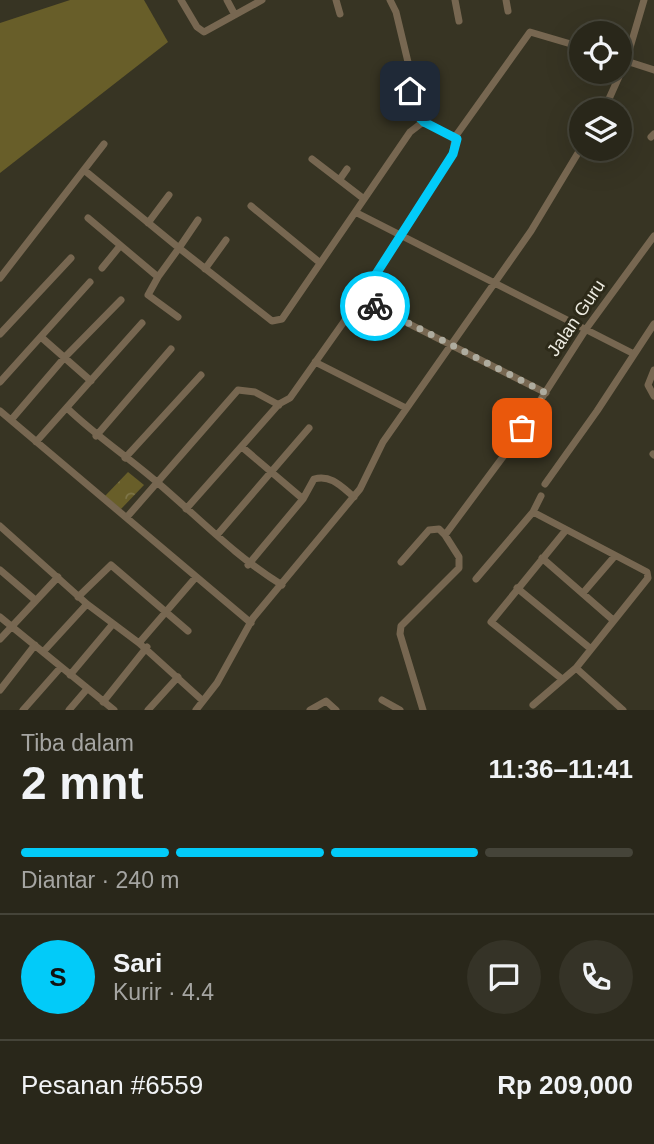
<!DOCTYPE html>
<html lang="id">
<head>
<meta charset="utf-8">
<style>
  body { margin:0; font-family:Helvetica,sans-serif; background:#353327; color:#f1f3f6; height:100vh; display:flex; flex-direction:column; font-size:26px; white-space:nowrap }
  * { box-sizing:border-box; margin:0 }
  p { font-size:23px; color:#a5a5a2 }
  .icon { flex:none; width:38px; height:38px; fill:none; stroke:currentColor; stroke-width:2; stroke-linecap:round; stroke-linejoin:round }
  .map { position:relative; height:710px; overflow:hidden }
  .panel { display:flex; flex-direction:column; background:#29271a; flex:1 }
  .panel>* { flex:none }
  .buttons { position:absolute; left:569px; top:21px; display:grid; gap:14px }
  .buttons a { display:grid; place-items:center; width:63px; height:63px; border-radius:50%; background:#29271a; box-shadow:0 7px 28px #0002,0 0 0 2px #454439; font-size:35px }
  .pin { position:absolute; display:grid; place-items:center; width:60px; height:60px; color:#fff; margin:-30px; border-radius:14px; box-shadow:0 4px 10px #0006 }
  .courier { position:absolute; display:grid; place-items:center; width:70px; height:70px; margin:-35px; border:5px solid #02cbf9; border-radius:50%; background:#fff; color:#222; box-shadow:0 2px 9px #0007 }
  .summary em { font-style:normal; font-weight:800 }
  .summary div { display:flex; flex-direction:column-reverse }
  .summary { display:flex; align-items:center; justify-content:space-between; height:119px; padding:0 21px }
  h1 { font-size:46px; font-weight:800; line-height:52px }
  .bar { display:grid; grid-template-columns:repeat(4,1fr); gap:10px 7px; align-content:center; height:84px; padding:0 21px }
  .bar i { height:9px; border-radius:5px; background:#454439 }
  .bar .on { background:#02cbf9 }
  .bar p { grid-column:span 4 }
  .line { display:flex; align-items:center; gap:18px; padding:0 21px; border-top:2px solid #454439 }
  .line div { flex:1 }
  .round { display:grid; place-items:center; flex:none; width:74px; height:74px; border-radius:37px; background:#353327 }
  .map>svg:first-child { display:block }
  .grass { fill:#685e29 }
  .park { fill:url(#park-crowns) }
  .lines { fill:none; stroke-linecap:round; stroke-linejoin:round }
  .street { stroke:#776751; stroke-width:7 }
  .done { stroke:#aeac9f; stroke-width:7; stroke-dasharray:0 12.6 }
  .route { stroke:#02cbf9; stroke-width:9 }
  .labels { text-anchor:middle; stroke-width:6; stroke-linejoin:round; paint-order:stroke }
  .street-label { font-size:18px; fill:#eeece2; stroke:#2d2a19 }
</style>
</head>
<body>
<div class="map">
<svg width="654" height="710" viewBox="0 0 654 710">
  <defs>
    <pattern id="park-crowns" width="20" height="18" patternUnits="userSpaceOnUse" patternTransform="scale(1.75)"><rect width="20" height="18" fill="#685e29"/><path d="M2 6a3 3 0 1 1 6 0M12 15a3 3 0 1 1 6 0" fill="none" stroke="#7e7548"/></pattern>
  </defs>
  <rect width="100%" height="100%" fill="#373423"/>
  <path class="grass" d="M70,0h74l24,42 -168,131v-150z"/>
  <path class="park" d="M128,472l16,13 -23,24 -16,-13z"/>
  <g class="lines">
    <path class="street" d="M181,0l16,27 7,5 58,-32
      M227,0l8,15
      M336,0l4,14
      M390,0l6,12 17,71 -13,16 23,23
      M455,0l4,21
      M506,0l2,11
      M620,59l34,11
      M604,110l22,-49 18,-61
      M455,137l-2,17 -93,145 186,94
      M651,137l3,-3
      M312,159l52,40
      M84,170l95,78 19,-28
      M340,179l7,-10
      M251,206l68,56
      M357,213l277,141
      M88,218l70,59 21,-29 93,73 10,-2 128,-187 13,-10 32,15 75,-105 51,15
      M148,223l21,-28
      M102,268l18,-22
      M205,269l21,-29
      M158,277l-10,18 30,22
      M0,278l104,-134
      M0,334l71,-76
      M41,337l50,44
      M315,362l91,46
      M654,370l-6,15 6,11
      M0,382l90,-100
      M67,408c29,28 61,49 91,75 41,35 78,74 124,102
      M0,411l251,212
      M11,420l54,-63 56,-57
      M96,436l75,-87
      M36,442l106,-119
      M242,447l61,52
      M653,454l1,1
      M125,458l76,-83
      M545,484l52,-73 57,-87
      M541,496l-8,16 114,60 1,6 -72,90 47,42
      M186,509l93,-105 11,-6 70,-99
      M127,517l111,-127 17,2 24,13
      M0,526l87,78 -44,48
      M217,535l92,-107
      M542,558l71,62
      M401,562l28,-32 10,-1 6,6
      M248,565l55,-66 11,-20c17,-5 28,8 40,18
      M0,570l34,29
      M196,577l-57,66 64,58
      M476,579l57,-67
      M517,588l74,61
      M583,593l31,-36
      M78,597l33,-32 77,66
      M87,604l52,39
      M0,617l114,93
      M0,639l58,-62
      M70,675l42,-50
      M562,679l-71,-57 75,-92
      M0,690l35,-45
      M382,700l18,10
      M103,702l44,-55
      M533,705l43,-37
      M23,710l38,-43
      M69,710l18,-21
      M148,710l30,-33
      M196,710l21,-27 36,-65 107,-129 23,-47 148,-211 50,-83
      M310,710l16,-9 10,9
      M423,710l-23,-76 1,-8 58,-58v-11l-14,-22 66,-89 75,-117 68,-93"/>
  </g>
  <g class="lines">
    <path class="done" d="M375,306l171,87 -24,35"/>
    <path class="route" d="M375,306l-15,-7 93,-145 4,-15 -33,-17 -24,-23 2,-5 8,-3"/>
  </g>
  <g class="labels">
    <g class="street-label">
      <text transform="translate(576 318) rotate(-56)" y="6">Jalan Guru</text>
    </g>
  </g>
</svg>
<div class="buttons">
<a><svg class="icon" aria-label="locate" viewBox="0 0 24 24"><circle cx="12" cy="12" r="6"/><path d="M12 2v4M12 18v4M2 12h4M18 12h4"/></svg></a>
<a><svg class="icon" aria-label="layers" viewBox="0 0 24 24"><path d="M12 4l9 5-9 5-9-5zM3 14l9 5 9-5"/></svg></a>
</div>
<div class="pin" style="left:522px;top:428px;background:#ea580c"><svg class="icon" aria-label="bag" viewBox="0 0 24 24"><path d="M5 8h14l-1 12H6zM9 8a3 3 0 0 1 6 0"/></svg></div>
<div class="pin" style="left:410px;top:91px;background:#1f2937"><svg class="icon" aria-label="home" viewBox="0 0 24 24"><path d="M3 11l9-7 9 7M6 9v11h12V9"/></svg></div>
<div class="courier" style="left:375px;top:306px"><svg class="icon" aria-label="bike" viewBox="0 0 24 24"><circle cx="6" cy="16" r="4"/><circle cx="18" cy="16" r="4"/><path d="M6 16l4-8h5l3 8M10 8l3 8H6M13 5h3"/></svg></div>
</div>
<section class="panel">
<div class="summary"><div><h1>2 mnt</h1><p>Tiba dalam</p></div><em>11:36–11:41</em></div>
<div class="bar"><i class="on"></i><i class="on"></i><i class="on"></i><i></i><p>Diantar · 240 m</p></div>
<div class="line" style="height:126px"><b class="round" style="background:#02cbf9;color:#111">S</b><div><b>Sari</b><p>Kurir · 4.4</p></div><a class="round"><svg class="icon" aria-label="chat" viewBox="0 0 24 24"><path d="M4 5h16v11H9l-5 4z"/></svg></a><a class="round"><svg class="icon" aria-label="phone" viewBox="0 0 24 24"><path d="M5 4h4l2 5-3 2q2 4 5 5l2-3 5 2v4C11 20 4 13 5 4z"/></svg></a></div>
<div class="line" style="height:91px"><div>Pesanan #6559</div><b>Rp 209,000</b></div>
</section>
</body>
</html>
